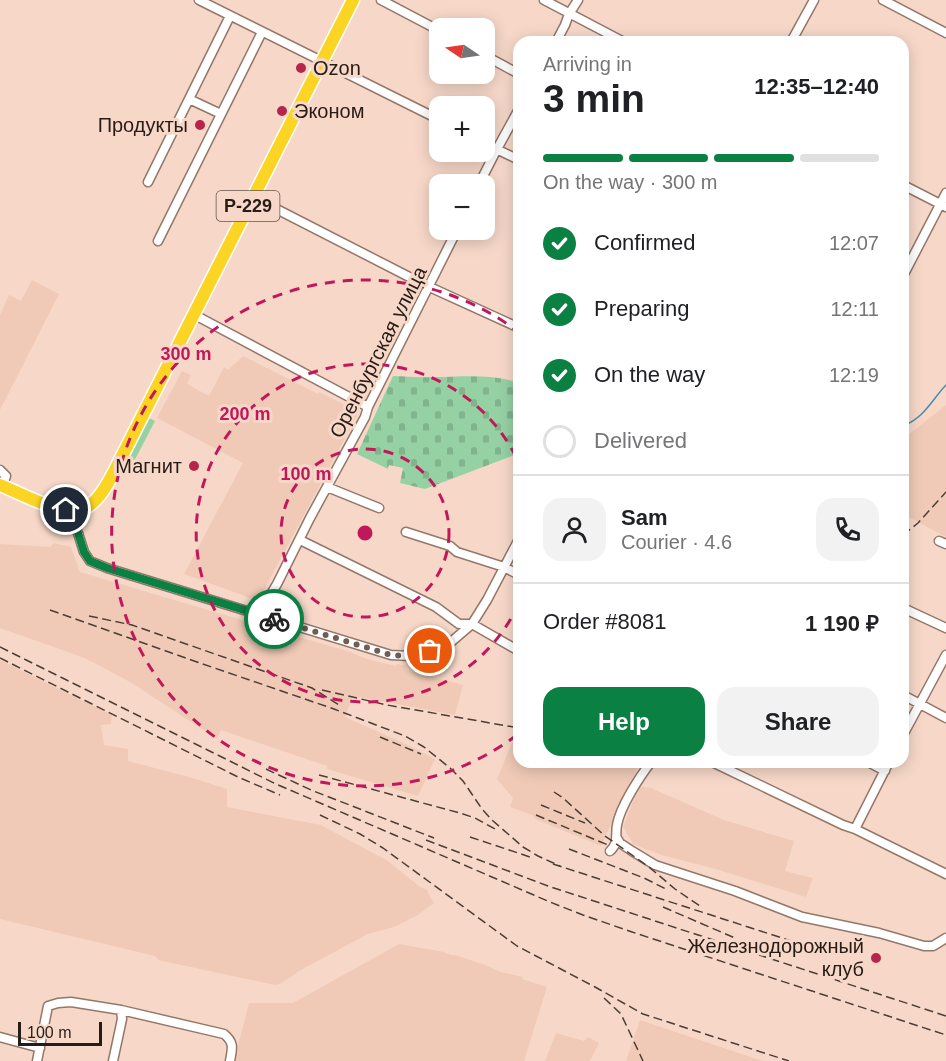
<!DOCTYPE html>
<html lang="en">
<head>
<meta charset="utf-8">
<style>
  body { margin:0; font-family:Arial,sans-serif; background:#f2f2f2; color:#202124; height:100vh; display:flex; flex-direction:column; font-size:22px; white-space:nowrap }
  * { box-sizing:border-box; margin:0 }
  p { font-size:20px; color:#757577 }
  .icon { flex:none; width:33px; height:33px; fill:none; stroke:currentColor; stroke-width:2; stroke-linecap:round; stroke-linejoin:round }
  .map { position:relative; flex:1; overflow:hidden }
  .side { position:absolute; left:513px; top:36px; width:396px; height:732px; display:flex; flex-direction:column; background:#fff; border-radius:18px; box-shadow:0 3px 15px #0003 }
  .side>* { flex:none }
  .needle { width:39px; rotate:283deg }
  .buttons { position:absolute; left:429px; top:18px; display:grid; gap:12px }
  .buttons a { display:grid; place-items:center; width:66px; height:66px; border-radius:12px; background:#fff; box-shadow:0 3px 15px #0003; font-size:30px }
  .scale { position:absolute; left:18px; bottom:15px; width:84px; box-sizing:border-box; padding-left:6px; border:3px solid #271c16; border-top:0; font-size:16px; line-height:21px; white-space:nowrap; color:#271c16; -webkit-text-stroke:4px #f7d8c8; paint-order:stroke }
  .pin { position:absolute; display:grid; place-items:center; width:51px; height:51px; color:#fff; margin:-26px; border:3px solid #fff; border-radius:50%; box-shadow:0 2px 6px #0007 }
  .courier { position:absolute; display:grid; place-items:center; width:60px; height:60px; margin:-30px; border:4px solid #0b8043; border-radius:50%; background:#fff; color:#222; box-shadow:0 2px 8px #0007 }
  .head em { font-style:normal; font-weight:600 }
  .head div { display:flex; flex-direction:column-reverse }
  .head { display:flex; align-items:center; justify-content:space-between; height:102px; padding:0 30px }
  h1 { font-size:39px; font-weight:600; line-height:45px }
  .bar { display:grid; grid-template-columns:repeat(4,1fr); gap:9px 6px; align-content:center; height:72px; padding:0 30px }
  .bar i { height:8px; border-radius:4px; background:#e0e0e0 }
  .bar .on { background:#0b8043 }
  .bar p { grid-column:span 4 }
  .line { display:flex; align-items:center; gap:15px; padding:0 30px; border-top:2px solid #e0e0e0 }
  .line div { flex:1 }
  .round { display:grid; place-items:center; flex:none; width:63px; height:63px; border-radius:18px; background:#f2f2f2 }
  ol { padding:0 30px; list-style:none }
  li { display:flex; align-items:center; gap:18px; height:66px }
  li p { margin-inline-start:auto }
  li .icon { padding:6px; border-radius:50%; background:#0b8043; color:#fff; stroke-width:4 }
  li:last-child { color:#757577 }
  li i { width:33px; height:33px; border:3px solid #e0e0e0; border-radius:50% }
  .action { display:flex; gap:12px; margin-top:auto; padding:12px 30px }
  .action a { flex:1; height:69px; border-radius:18px; background:#0b8043; color:#fff; font-size:24px; font-weight:600; line-height:69px; text-align:center }
  .action a+a { background:#f2f2f2; color:#202124 }
  .map>svg:first-child { display:block }
  .built { fill:#f0cab7 }
  .grass { fill:#96d1a4 }
  .cemetery { fill:url(#cemetery-stones) }
  .lines { fill:none; stroke-linecap:round; stroke-linejoin:round }
  .stream { stroke:#5088aa; stroke-width:1.5 }
  .minor-casing { stroke:#937769; stroke-width:11 }
  .highway-casing { stroke:#fff; stroke-width:15 }
  .minor { stroke:#fff; stroke-width:8 }
  .highway { stroke:#fcd424; stroke-width:12 }
  .rail { stroke:#4c3e36; stroke-width:1.5; stroke-dasharray:9 4.5; stroke-linecap:butt }
  .done { stroke:#705e54; stroke-width:6; stroke-dasharray:0 10.8 }
  .route { stroke:#0b8043; stroke-width:8 }
  .ring { fill:none; stroke:#c2185b; stroke-width:3; stroke-dasharray:10 8 }
  .poi-dot { fill:#b6254a; stroke:#f7d8c8; stroke-width:2 }
  .labels { text-anchor:middle; stroke-width:6; stroke-linejoin:round; paint-order:stroke }
  .shield { fill:#f7d8c8; stroke:#65544b; stroke-width:1.5 }
  .shield-label { font-size:18px; font-weight:bold; fill:#271c16 }
  .poi-label { font-size:20px; fill:#271c16; stroke:#f7d8c8; text-anchor:end }
  .street-label { font-size:20px; fill:#271c16; stroke:#f7d8c8 }
  .centre { fill:#c2185b; stroke:#f7d8c8; stroke-width:3 }
  .ring-label { font-size:18px; text-anchor:middle; font-weight:bold; fill:#c2185b; stroke:#f7d8c8; stroke-width:6; stroke-linejoin:round; paint-order:stroke }
</style>
</head>
<body>
<div class="map">
<svg width="946" height="1061" viewBox="0 0 946 1061">
  <defs>
    <pattern id="cemetery-stones" width="16" height="16" patternUnits="userSpaceOnUse" patternTransform="scale(1.5)"><rect width="16" height="16" fill="#96d1a4"/><path d="M2 7V4a2 2 0 0 1 4 0v3zM10 15v-3a2 2 0 0 1 4 0v3z" fill="#81b38c"/></pattern>
  </defs>
  <rect width="100%" height="100%" fill="#f7d8c8"/>
  <path class="built" d="M32,280l27,14 -59,116v-95l9,-20 12,6z
    M243,356l75,38 1,-2 40,20 -101,189 -74,-27 59,-111 -86,-45 25,-47 9,4 -4,9 22,12 15,-29 4,3z
    M946,405v132l-43,-23v-75z
    M54,543l17,4 9,25 270,80 17,7 29,7 1,-2 9,2v4l57,15 -8,30 -102,-19 -8,21 63,28 27,14 -17,37 -91,-27v-3l-106,-36 -4,9 -87,-57 -30,-16 -18,-9 -82,-29v-84l50,3z
    M0,660l112,55 -1,9 -10,1 3,20 24,4v12l65,17 34,11v18l94,18 67,36 32,26 6,2 8,14 -16,12 -24,12 -26,7 -71,38 -1,2 -16,10 -5,1 -117,-25 -3,-4 -155,-37z
    M517,731h2v31h121l-39,84 -66,-27 -3,-4 -22,-8 3,-9 -16,-19z
    M639,786l12,2 73,32 70,21 -9,30 28,7 -7,19 -94,-29 -51,-13 -28,-11 -10,-17z
    M399,944l45,8 7,3h4l30,10 16,7 22,5 -1,2 25,8 -23,74h-290l15,-58h44z
    M640,1020l120,40 5,1h-139z
    M556,1033l28,8 4,-4 11,6 -9,18h-45z"/>
  <path class="grass" d="M149,418l6,3 -27,52 -6,-4z"/>
  <path class="cemetery" d="M393,376c13,0 25,2 38,1 29,0 60,-4 88,6v75l-7,-2 -87,33 -25,-6 3,-15 -14,-3 -1,4 -31,-15z"/>
  <g class="lines">
    <path class="stream" d="M903,426c22,-9 28,-25 43,-41"/>
    <defs>
      <path id="minor" d="M199,0l241,120
        M381,0l59,31
        M544,0l80,42
        M883,0l63,33
        M556,42l9,-17 4,-11 9,-14
        M791,42l23,-42
        M484,55l35,19
        M189,99l32,15
        M484,143l35,17
        M148,182l82,-166
        M479,184l18,-35 22,-40
        M903,185l43,22
        M253,197l170,87 92,42h4
        M158,241l104,-209
        M903,276l43,-83
        M193,314l175,93
        M0,470l6,6 -4,10
        M327,487l52,21
        M66,510l12,23 6,19 6,9 17,7 284,87 19,1 15,-3 26,-11 21,-18 15,-24 32,-61
        M406,532l44,14 7,6 47,15 15,8
        M300,540l136,67 23,17h13l47,27
        M939,541l7,3
        M903,608l43,20
        M259,614l18,-30 33,-66 55,-101 3,-10 89,-177
        M903,695l43,23
        M903,735l43,-80
        M712,762l131,63 12,4 91,45
        M868,762l17,9
        M855,829l34,-67
        M617,838l3,5 12,8 23,14 80,26 67,26 77,16 45,13h9l13,-8
        M610,851c9,-8 5,-16 7,-26 3,-18 23,-49 34,-63
        M0,1037l40,11
        M37,1061l11,-55 10,-3 13,-1 50,8 103,24c11,9 8,15 6,27
        M113,1061l9,-42 -1,-9"/>
      <path id="highway" d="M0,485c21,8 67,35 87,22 13,-8 21,-24 28,-37l238,-470"/>
    </defs>
    <use href="#minor" class="minor-casing"/>
    <use href="#highway" class="highway-casing"/>
    <use href="#minor" class="minor"/>
    <use href="#highway" class="highway"/>
    <path class="rail" d="M903,535l15,-12 28,-31
      M50,610l147,52 137,47 71,27 19,11 26,21 13,13 19,28 10,11 31,27 15,9 22,10
      M89,616l43,9 180,63 27,17
      M0,647l276,137 274,118 33,13 49,17 314,103
      M0,658l238,119 42,18
      M322,690l65,15 132,23
      M380,737l41,17
      M266,769l45,21 123,48
      M319,775l141,38 15,5 20,11
      M554,792l9,6 42,38 44,31 26,22 25,17
      M541,805l44,18
      M320,815l40,19 23,14 134,98 78,41 48,27 146,47
      M536,815l72,30
      M470,837l60,20
      M426,840l122,46 398,130
      M569,849l75,29 22,11
      M553,864l257,83
      M663,907l72,31
      M604,998l17,16 22,47"/>
  </g>
  <g class="lines">
    <path class="done" d="M274,619l117,36 19,1 20,-5"/>
    <path class="route" d="M66,510l12,23 6,19 6,9 17,7 167,51"/>
  </g>
  <g class="ring">
    <circle cx="365" cy="533" r="84"/>
    <path d="M519 603A169 169 0 1 1 519 463"/>
    <path d="M517 735A253 253 0 1 1 517 331"/>
  </g>
  <g class="poi-dot">
    <circle cx="301" cy="68" r="6"/>
    <circle cx="282" cy="111" r="6"/>
    <circle cx="200" cy="125" r="6"/>
    <circle cx="194" cy="466" r="6"/>
    <circle cx="876" cy="958" r="6"/>
  </g>
  <g class="labels">
    <rect class="shield" x="216.5" y="191" width="63" height="30" rx="4.5"/>
    <g class="shield-label">
      <text x="248" y="212">Р-229</text>
    </g>
    <g class="poi-label">
      <text x="313" y="75" text-anchor="start">Ozon</text>
      <text x="294" y="118" text-anchor="start">Эконом</text>
      <text x="188" y="132">Продукты</text>
      <text x="182" y="473">Магнит</text>
      <text x="864" y="953">Железнодорожный<tspan x="864" dy="23">клуб</tspan></text>
    </g>
    <g class="street-label">
      <text transform="translate(378 352) rotate(-63)" y="7">Оренбургская улица</text>
    </g>
  </g>
  <circle cx="365" cy="533" r="9" class="centre"/>
  <g class="ring-label">
    <text x="186" y="360">300 m</text>
    <text x="245" y="420">200 m</text>
    <text x="306" y="480">100 m</text>
  </g>
</svg>
<div class="buttons">
<a><svg class="needle" viewBox="-14 -14 28 28"><path d="M0-13l5 13h-10z" fill="#e53935"/><path d="M0 13l5-13h-10z" fill="#757577"/></svg></a>
<a>+</a>
<a>−</a>
</div>
<div class="scale">100 m</div>
<div class="pin" style="left:430px;top:651px;background:#ea580c"><svg class="icon" aria-label="bag" viewBox="0 0 24 24"><path d="M5 8h14l-1 12H6zM9 8a3 3 0 0 1 6 0"/></svg></div>
<div class="pin" style="left:66px;top:510px;background:#1f2937"><svg class="icon" aria-label="home" viewBox="0 0 24 24"><path d="M3 11l9-7 9 7M6 9v11h12V9"/></svg></div>
<div class="courier" style="left:274px;top:619px"><svg class="icon" aria-label="bike" viewBox="0 0 24 24"><circle cx="6" cy="16" r="4"/><circle cx="18" cy="16" r="4"/><path d="M6 16l4-8h5l3 8M10 8l3 8H6M13 5h3"/></svg></div>
<section class="side">
<div class="head"><div><h1>3 min</h1><p>Arriving in</p></div><em>12:35–12:40</em></div>
<div class="bar"><i class="on"></i><i class="on"></i><i class="on"></i><i></i><p>On the way · 300 m</p></div>
<ol>
<li><svg class="icon" aria-label="check" viewBox="0 0 24 24"><path d="M5 12l5 5 9-10"/></svg>Confirmed<p>12:07</p></li>
<li><svg class="icon" aria-label="check" viewBox="0 0 24 24"><path d="M5 12l5 5 9-10"/></svg>Preparing<p>12:11</p></li>
<li><svg class="icon" aria-label="check" viewBox="0 0 24 24"><path d="M5 12l5 5 9-10"/></svg>On the way<p>12:19</p></li>
<li><i></i>Delivered</li>
</ol>
<div class="line" style="height:108px"><a class="round"><svg class="icon" aria-label="person" viewBox="0 0 24 24"><circle cx="12" cy="8" r="4"/><path d="M4 21q1-7 8-7t8 7"/></svg></a><div><b>Sam</b><p>Courier · 4.6</p></div><a class="round"><svg class="icon" aria-label="phone" viewBox="0 0 24 24"><path d="M5 4h4l2 5-3 2q2 4 5 5l2-3 5 2v4C11 20 4 13 5 4z"/></svg></a></div>
<div class="line" style="height:78px"><div>Order #8081</div><b>1 190 ₽</b></div>
<div class="action"><a>Help</a><a>Share</a></div>
</section>
</div>
</body>
</html>
